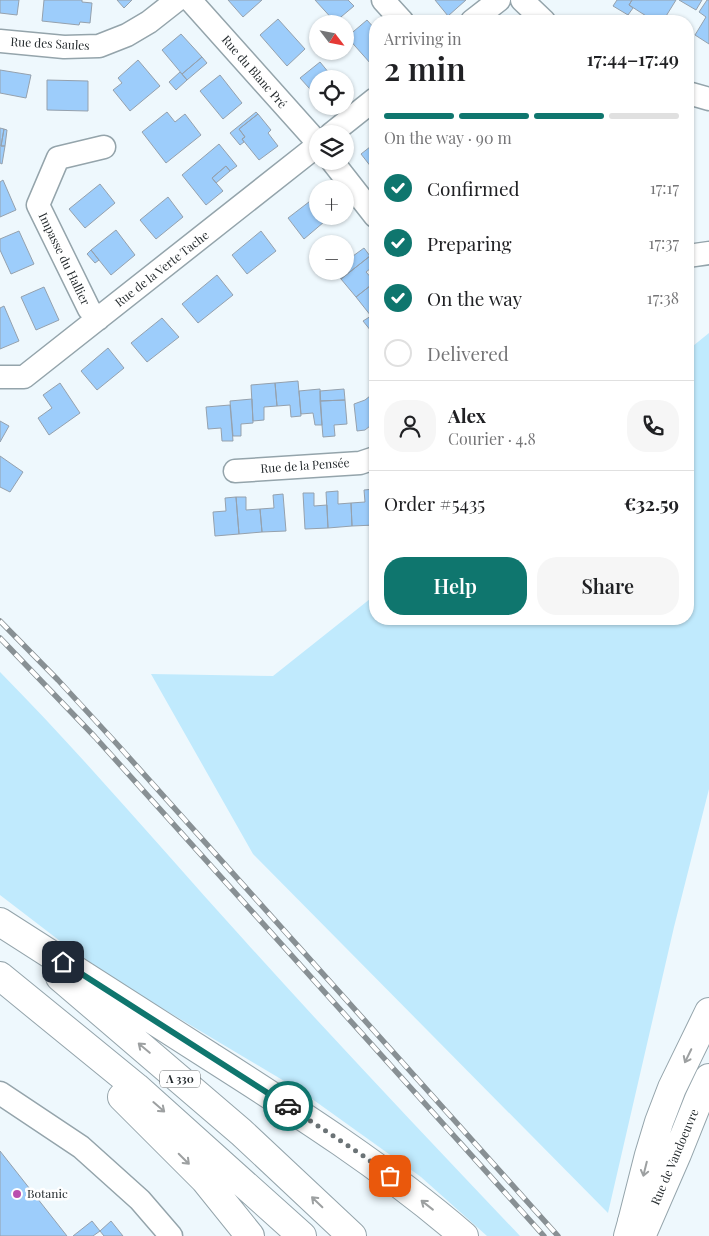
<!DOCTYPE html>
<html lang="en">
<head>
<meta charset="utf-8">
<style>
  body { margin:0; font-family:"Playfair Display",serif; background:#f6f6f6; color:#202124; height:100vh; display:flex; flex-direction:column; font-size:19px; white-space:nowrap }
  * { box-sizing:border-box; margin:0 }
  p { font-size:16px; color:#757577 }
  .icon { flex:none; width:28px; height:28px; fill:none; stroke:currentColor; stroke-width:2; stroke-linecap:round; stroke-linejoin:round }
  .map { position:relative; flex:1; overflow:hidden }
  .drawer { position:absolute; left:369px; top:15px; width:325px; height:610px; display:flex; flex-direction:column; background:#fff; border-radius:20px; box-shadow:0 1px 4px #0004 }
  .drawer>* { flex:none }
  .needle { width:32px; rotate:122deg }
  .fabs { position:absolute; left:309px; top:15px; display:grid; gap:10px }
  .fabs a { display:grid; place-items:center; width:45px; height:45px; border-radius:50%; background:#fff; box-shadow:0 1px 4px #0004; font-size:25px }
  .pin { position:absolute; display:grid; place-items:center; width:42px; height:42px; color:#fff; margin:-21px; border-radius:10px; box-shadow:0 2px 8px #0006 }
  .courier { position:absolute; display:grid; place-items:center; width:50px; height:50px; margin:-25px; border:4px solid #0f766e; border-radius:50%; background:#fff; color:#222; box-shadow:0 1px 6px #0007 }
  .head em { font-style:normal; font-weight:600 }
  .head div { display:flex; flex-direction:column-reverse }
  .head { display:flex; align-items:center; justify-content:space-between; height:85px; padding:0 15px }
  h1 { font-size:32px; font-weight:600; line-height:38px }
  .bar { display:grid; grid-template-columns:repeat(4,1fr); gap:8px 5px; align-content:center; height:60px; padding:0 15px }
  .bar i { height:6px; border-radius:4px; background:#e0e0e0 }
  .bar .current { background:#0f766e }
  .bar p { grid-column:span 4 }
  .line { display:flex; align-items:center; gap:12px; padding:0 15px; border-top:1px solid #e0e0e0 }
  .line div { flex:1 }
  .round { display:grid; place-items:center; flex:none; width:52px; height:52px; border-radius:20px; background:#f6f6f6 }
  ol { padding:0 15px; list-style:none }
  li { display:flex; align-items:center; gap:15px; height:55px }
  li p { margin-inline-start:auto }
  li .icon { padding:5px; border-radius:50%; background:#0f766e; color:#fff; stroke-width:4 }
  li:last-child { color:#757577 }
  li i { width:28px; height:28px; border:2px solid #e0e0e0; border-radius:50% }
  .cta { display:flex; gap:10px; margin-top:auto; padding:10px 15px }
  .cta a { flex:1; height:58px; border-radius:20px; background:#0f766e; color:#fff; font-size:20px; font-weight:600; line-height:58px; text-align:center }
  .cta a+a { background:#f6f6f6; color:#202124 }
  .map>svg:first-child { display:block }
  .green { fill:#c0eafd }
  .building { fill:#9dcdfb; stroke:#95a1ad }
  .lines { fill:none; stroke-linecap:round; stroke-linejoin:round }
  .minor-casing { stroke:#94a4ab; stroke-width:25 }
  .major-casing { stroke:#94a4ab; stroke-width:30 }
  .highway-casing { stroke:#94a4ab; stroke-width:30 }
  .minor { stroke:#fff; stroke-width:22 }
  .major { stroke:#fff; stroke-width:28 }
  .highway { stroke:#fff; stroke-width:28 }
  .rail-casing { stroke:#889094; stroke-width:5.5 }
  .rail { stroke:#fff; stroke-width:4; stroke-dasharray:11; stroke-linecap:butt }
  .oneway { stroke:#9da0a1 }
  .done { stroke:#6b7376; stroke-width:5; stroke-dasharray:0 9 }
  .route { stroke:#0f766e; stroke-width:6 }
  .poi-dot { fill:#ba4faf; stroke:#fff; stroke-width:2 }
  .labels { text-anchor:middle; stroke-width:5; stroke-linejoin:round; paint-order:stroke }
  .shield { fill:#fff; stroke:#666b6d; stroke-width:1 }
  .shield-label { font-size:11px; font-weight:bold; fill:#252b2e }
  .street-label { font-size:12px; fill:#252b2e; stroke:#fff }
  .poi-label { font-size:12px; fill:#252b2e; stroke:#fff; text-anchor:start }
</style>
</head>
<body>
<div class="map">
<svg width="709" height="1236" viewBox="0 0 709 1236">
  <rect width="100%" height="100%" fill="#eef8fd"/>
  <path class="green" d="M709,333v456l-35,138 -66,286 -355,-359 -102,-180 122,2 102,-81v24h313v-269z
    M0,672c85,86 163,179 244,268 90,100 183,198 276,296h-33l-66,-59 -120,-86 -183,-109 -58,-41 -60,-46z"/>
  <path class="building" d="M0,0h19l-2,15 -17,-2z
    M44,0h38v2l10,1 -2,20 -10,-1 -1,3 -37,-4z
    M117,0h15l-8,8z
    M228,0h34l-19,17z
    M315,0h33l6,6 -19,16z
    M435,0h31l-18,16z
    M617,0h15l-3,5 4,3 -5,7 -15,-9z
    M632,0h44l-13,21h-9l-25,-16z
    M679,0h23l-6,10z
    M707,0h2v44l-14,-9 11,-18 -7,-5z
    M278,19l27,30 -18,17 -27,-31z
    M367,20l8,9v32l-4,3 -24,-27z
    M181,34l21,23 -20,17 -20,-24z
    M202,57l5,6 -20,17 -5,-6z
    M138,60l22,26 -30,25 -17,-21 9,-7 -4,-5z
    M320,62l14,17h-16v19l-18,-20z
    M0,70l31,5 -5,23 -26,-5z
    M180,72l7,8 -11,10 -7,-8z
    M220,75l22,28 -19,16 -23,-28z
    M47,80l41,1v30l-41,-1z
    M167,112l8,10 10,-8 16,21 -35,28 -24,-31z
    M256,112l2,2 -19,15 6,8 -3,2 2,3 -4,3 -10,-12z
    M258,114l13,16 -3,3 10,13 -19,14 -17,-21 3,-2 -6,-8z
    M0,128l4,1 -3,17h4l-3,18 -2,-1z
    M4,129l3,1 -2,16h-4z
    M375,143v29l-14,-18z
    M219,144l18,22 -7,5 -4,-5 -14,12 11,13 -17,14 -24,-30z
    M226,166l4,5 -14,12 -4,-5z
    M3,180l13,30 -16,7v-35z
    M100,184l15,19 -30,25 -16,-19z
    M318,195v21h13l-27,23 -16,-21z
    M168,197l15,20 -27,22 -16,-19z
    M116,230l19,25 -24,20 -20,-25z
    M19,231l15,33 -23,10 -11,-24v-11z
    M261,231l15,20 -29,23 -15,-19z
    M345,246l8,10 11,-8 6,8 -29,23 -5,-8h9z
    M91,250l8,10 -4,3 -8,-9z
    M370,256l5,9 -9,7 9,10 -19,15 -15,-18z
    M217,275l16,20 -35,28 -16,-19z
    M375,282v30l-4,4 -15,-19z
    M44,287l15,33 -23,10 -15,-33z
    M4,306l15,35 -19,8v-41z
    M371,316l4,5v15l-12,-15z
    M162,318l17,19 -32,25 -16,-19z
    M108,348l16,20 -27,22 -16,-19z
    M298,381l3,35 -10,1 -1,-12 -13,1 -2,-23z
    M60,383l20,30 -31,22 -11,-17 14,-10 -9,-13z
    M275,383l2,23 -13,1v13l-11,1 -2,-36z
    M320,389l2,36h-7l-2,-12 -12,1 -2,-23z
    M344,389l1,11 -25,1v-10z
    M375,392v30l-10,8 -8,1 -3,-27 11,-4z
    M252,399l1,24 -12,1v12h-8l-3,-35z
    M345,400l2,24 -13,1 1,11 -12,1 -3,-36z
    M230,405l3,36h-11l-1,-13 -13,1 -2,-22z
    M0,421l9,5 -9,16z
    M0,456l23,16 -13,20 -10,-5z
    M374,489l1,36 -23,1 -1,-23 14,-1 -1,-12z
    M338,491v13l13,-1 1,23 -24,2 -2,-36z
    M303,493h11v13l13,-1 1,23 -23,1z
    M283,494l3,37 -24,1 -2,-23 14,-1 -1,-13z
    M236,497h10v13l14,-1 2,23 -23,2z
    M236,497l3,37 -24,2 -2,-24 13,-1 -1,-13z
    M0,1151l67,85h-67z
    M92,1221l8,10 -7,5h-20z
    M111,1221l12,15h-19l-4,-5z"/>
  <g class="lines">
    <defs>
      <path id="minor" d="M190,0l128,143
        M383,0l19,21
        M522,0l22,21
        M472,21l27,-21
        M0,41l64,6 35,-1 28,-11 22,-13 28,-22
        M688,93l21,6
        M331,134l44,-35
        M332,161l43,55
        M688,256l21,-3
        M98,319l-9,-10 -51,-104 20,-47 46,-11
        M0,377h24l294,-232
        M235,471l125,-8 15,-5
        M0,1093l81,54 59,53 31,36"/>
      <path id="major" d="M643,1232l34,-78 22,-55 10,-21
        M631,1236l1,-14 17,-67 10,-33 13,-34 37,-76"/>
      <path id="highway" d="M0,922c71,45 141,90 211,135 88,56 174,111 253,179
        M0,976l136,111 166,149
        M60,977l181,155 111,104
        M122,1097l83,83 45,56
        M628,1236l4,-14"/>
    </defs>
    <use href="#minor" class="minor-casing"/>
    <use href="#major" class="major-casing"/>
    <use href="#highway" class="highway-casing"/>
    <use href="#minor" class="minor"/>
    <use href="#major" class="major"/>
    <use href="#highway" class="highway"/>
    <defs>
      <path id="rail" d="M0,621l58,59 58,63 442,493
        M0,638l95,99 449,499"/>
    </defs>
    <use href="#rail" class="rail-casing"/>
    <use href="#rail" class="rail"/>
  </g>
  <defs><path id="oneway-shaft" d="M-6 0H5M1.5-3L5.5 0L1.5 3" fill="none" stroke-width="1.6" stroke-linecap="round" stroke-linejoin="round" transform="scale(1.25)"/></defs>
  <g class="oneway">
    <use href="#oneway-shaft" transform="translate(144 1048) rotate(-140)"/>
    <use href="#oneway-shaft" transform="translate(688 1056) rotate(116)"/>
    <use href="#oneway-shaft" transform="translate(159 1107) rotate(41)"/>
    <use href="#oneway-shaft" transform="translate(184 1159) rotate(45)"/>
    <use href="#oneway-shaft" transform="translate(645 1169) rotate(104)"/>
    <use href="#oneway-shaft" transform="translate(317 1202) rotate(-136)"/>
    <use href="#oneway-shaft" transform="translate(427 1205) rotate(-142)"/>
  </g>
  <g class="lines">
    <path class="done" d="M288,1106l77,51 25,19"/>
    <path class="route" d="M63,962l225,144"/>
  </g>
  <circle class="poi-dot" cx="17" cy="1194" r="5"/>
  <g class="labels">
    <rect class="shield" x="160" y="1070.5" width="40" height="17" rx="4"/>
    <g class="shield-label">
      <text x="180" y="1083">A 330</text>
    </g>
    <g class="street-label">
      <text transform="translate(50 44) rotate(3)" y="4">Rue des Saules</text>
      <text transform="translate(254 72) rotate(49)" y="4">Rue du Blanc Pré</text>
      <text transform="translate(64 259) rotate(64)" y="4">Impasse du Hallier</text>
      <text transform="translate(162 269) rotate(-38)" y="4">Rue de la Verte Tache</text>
      <text transform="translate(305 466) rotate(-4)" y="4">Rue de la Pensée</text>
      <text transform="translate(675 1157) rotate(-67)" y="4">Rue de Vandoeuvre</text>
    </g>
    <g class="poi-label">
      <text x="27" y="1198">Botanic</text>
    </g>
  </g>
</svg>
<div class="fabs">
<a><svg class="needle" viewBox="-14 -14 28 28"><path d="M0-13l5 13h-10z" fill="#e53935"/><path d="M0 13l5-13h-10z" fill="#757577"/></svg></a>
<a><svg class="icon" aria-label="locate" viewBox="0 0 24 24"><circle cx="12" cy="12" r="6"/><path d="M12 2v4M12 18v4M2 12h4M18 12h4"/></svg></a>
<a><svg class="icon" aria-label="layers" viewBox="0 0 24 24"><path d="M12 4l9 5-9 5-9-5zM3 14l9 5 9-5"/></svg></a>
<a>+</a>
<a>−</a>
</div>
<div class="pin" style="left:390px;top:1176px;background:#ea580c"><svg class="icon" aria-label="bag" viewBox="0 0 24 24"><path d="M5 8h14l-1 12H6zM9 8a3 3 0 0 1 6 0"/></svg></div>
<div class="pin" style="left:63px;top:962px;background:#1f2937"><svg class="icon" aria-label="home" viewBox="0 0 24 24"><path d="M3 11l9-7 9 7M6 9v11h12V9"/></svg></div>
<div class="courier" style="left:288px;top:1106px"><svg class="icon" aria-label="car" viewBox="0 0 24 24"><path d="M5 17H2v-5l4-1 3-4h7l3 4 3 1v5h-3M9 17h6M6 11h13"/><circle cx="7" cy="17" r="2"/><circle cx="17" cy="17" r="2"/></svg></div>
<section class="drawer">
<div class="head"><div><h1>2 min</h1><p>Arriving in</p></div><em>17:44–17:49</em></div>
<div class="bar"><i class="current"></i><i class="current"></i><i class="current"></i><i></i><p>On the way · 90 m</p></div>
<ol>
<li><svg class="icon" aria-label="check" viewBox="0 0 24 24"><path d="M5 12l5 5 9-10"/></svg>Confirmed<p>17:17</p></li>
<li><svg class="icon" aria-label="check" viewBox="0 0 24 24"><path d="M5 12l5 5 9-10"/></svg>Preparing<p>17:37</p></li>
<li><svg class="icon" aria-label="check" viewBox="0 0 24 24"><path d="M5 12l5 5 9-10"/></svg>On the way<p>17:38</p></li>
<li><i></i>Delivered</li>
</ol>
<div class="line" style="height:90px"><a class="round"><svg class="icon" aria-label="person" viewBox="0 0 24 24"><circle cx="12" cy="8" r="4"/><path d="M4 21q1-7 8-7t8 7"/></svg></a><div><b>Alex</b><p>Courier · 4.8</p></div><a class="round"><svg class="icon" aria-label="phone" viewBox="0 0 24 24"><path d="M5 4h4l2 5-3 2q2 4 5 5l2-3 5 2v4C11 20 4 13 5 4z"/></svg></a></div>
<div class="line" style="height:65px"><div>Order #5435</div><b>€32.59</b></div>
<div class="cta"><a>Help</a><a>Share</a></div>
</section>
</div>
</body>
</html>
